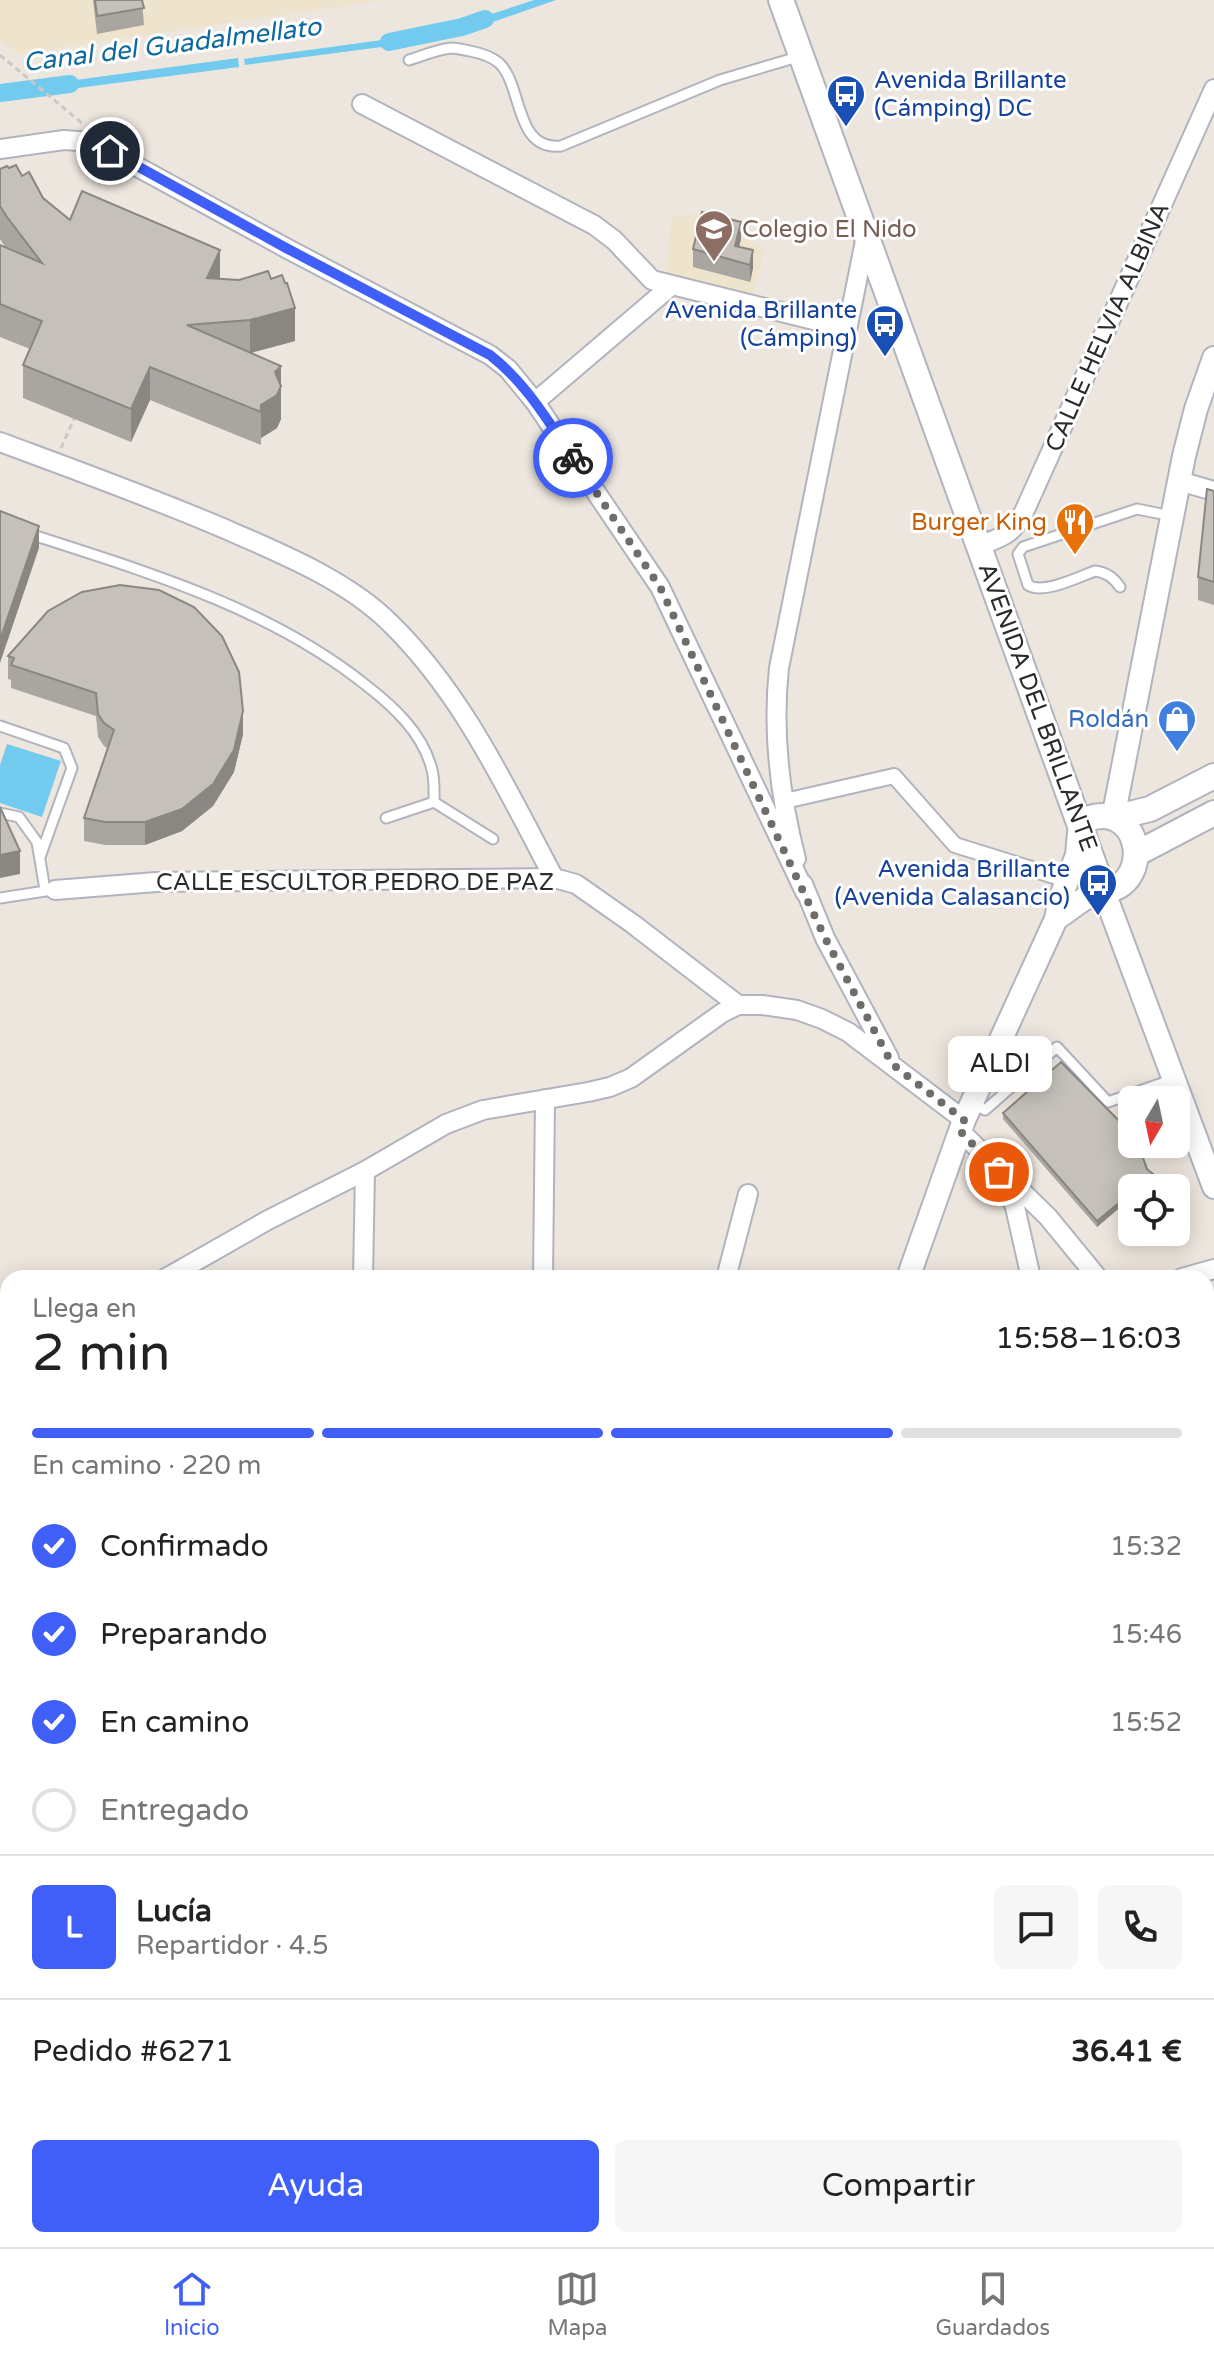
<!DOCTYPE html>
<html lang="es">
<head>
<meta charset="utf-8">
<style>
  body { margin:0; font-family:"Varela Round",sans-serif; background:#f6f6f6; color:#222; height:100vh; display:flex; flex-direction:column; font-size:30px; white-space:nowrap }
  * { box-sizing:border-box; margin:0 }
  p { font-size:26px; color:#767676 }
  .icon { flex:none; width:44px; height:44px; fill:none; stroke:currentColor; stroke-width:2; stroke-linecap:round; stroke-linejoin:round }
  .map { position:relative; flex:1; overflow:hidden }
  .sheet { position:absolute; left:0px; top:1270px; width:1214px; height:978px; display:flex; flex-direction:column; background:#fff; border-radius:24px 24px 0 0; box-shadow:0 4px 20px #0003 }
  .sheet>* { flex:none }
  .needle { width:52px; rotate:189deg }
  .fabs { position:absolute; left:1118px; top:1086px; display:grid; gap:16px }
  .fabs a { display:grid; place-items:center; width:72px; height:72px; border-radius:12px; background:#fff; box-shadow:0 4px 20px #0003; font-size:40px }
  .pin { position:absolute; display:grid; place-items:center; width:68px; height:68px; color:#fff; margin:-34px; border:4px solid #fff; border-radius:50%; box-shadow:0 2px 8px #0007 }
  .courier { position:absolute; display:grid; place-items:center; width:80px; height:80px; margin:-40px; border:6px solid #3f5ff8; border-radius:50%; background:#fff; color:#222; box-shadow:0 2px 10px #0007 }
  .bubble { position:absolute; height:56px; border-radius:12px; background:#fff; box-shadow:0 4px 20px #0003; font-size:26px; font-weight:600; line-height:56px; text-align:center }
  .head em { font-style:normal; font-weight:600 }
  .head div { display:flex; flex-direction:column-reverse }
  .head { display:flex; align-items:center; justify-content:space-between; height:136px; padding:0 32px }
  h1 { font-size:52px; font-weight:600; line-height:60px }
  .bar { display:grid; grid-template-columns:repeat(4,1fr); gap:12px 8px; align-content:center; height:96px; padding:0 32px }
  .bar i { height:10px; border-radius:6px; background:#e0e0e0 }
  .bar .current { background:#3f5ff8 }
  .bar p { grid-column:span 4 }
  .line { display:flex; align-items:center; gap:20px; padding:0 32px; border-top:2px solid #e0e0e0 }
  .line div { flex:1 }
  .round { display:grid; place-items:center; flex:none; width:84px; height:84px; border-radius:12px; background:#f6f6f6 }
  ol { padding:0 32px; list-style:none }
  li { display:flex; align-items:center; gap:24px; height:88px }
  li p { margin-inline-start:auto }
  li .icon { padding:8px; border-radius:50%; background:#3f5ff8; color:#fff; stroke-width:4 }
  li:last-child { color:#767676 }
  li i { width:44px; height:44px; border:4px solid #e0e0e0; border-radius:50% }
  .primary-button { display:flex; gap:16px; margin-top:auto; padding:16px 32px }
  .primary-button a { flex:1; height:92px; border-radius:12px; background:#3f5ff8; color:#fff; font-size:32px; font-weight:600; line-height:92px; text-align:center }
  .primary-button a+a { background:#f6f6f6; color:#222 }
  .menu { display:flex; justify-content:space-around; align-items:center; height:112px; border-top:2px solid #e0e0e0; background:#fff; font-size:22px; color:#767676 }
  .menu a { display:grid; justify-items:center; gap:4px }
  .menu .current { color:#3f5ff8 }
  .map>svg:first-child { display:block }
  .education { fill:#eee4cd }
  .water { fill:#72cbee }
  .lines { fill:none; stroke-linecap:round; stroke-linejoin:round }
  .canal { stroke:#72cbee; stroke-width:18 }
  .service-casing { stroke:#b1b4bf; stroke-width:13 }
  .pedestrian-casing { stroke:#b1b4bf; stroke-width:18 }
  .minor-casing { stroke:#b1b4bf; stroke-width:22 }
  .tertiary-casing { stroke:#b1b4bf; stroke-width:26 }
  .secondary-casing { stroke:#b1b4bf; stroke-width:28 }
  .path { stroke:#c8c8c8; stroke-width:3; stroke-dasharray:6 4; stroke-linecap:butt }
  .service { stroke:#fff; stroke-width:9 }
  .pedestrian { stroke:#fff; stroke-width:14 }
  .minor { stroke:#fff; stroke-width:18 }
  .tertiary { stroke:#fff; stroke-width:22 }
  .secondary { stroke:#fff; stroke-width:24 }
  .wall { fill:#a9a5a0 }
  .shaded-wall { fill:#8a8682 }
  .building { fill:#c5c0ba; stroke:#8a8682; stroke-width:2 }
  .done { stroke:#6f6c6a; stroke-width:8; stroke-dasharray:0 14.4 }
  .route { stroke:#3f5ff8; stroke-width:10 }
  .labels { text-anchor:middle; stroke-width:6; stroke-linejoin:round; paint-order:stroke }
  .transit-label { font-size:24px; fill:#164399; stroke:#fff; text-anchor:end }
  .education-label { font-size:24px; fill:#785e54; stroke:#fff; text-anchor:start }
  .street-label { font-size:24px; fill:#2b2b2b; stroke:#fff }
  .food-label { font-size:24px; fill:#c56008; stroke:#fff; text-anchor:end }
  .shop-label { font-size:24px; fill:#366cbe; stroke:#fff; text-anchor:end }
  .water-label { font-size:26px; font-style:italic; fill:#0e6a9c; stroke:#fff }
</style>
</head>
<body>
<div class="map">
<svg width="1214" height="2247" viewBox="0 0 1214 2247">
  <rect width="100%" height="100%" fill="#ede6de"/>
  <path class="education" d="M0,0h386l-368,54 -18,-14z
    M711,211l53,41 -12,44 -86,-22 5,-57z"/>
  <path class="water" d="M534,0h22l-92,32 -3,-8z
    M411,36l1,7 -167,22 -1,-6z
    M238,58l1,9 -184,24 -9,-7z
    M7,744l54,17 -19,56 -42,-14v-38z"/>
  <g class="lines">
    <path class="canal" d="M389,42l73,-15 23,-8
      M0,93l70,-9"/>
    <defs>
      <path id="service" d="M409,60c13,-4 29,-11 43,-12 5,0 12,2 18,3 10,2 21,5 29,12 24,22 15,88 62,83l159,-66 81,-24
        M30,534c117,38 240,74 337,152 27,21 54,46 64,80 4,12 3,24 3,36
        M1120,587c-6,-9 -14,-15 -25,-16 -17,6 -52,24 -67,14l-10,-31 5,-7 114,-38 35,7
        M0,726l64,22 8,20 -32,89
        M434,802l59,37
        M0,813l19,4 18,25 8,48
        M386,818l48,-16
        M0,898l52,-8
        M972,1103l13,7 72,-63 51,55 66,-23"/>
      <path id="pedestrian" d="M785,801l109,-25 61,69 112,35"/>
      <path id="minor" d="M362,104l232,121 20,15 38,40 194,48
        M0,149l64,-9 28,2 194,106 204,107 18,14 27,33 125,185 145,305
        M535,402l136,-116
        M0,442c78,29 156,57 232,90 53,23 117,50 158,91 73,71 116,165 164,255
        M1179,481l35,10
        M979,546c23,-9 33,-11 45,-34l190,-423
        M796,859c-16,-62 -24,-127 -17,-191l87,-432
        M803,884l22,54 64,120
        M55,890l101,-8 398,-4 22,6 57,40 105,81h24l35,5 25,9 26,13 116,88
        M960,1131l88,86 50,61
        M1004,1181l11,26 16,71
        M166,1278l102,-58 97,-49 81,-47 37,-14 105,-18 22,-5 21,-9 91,-65 16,-8
        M363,1278l2,-107
        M543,1278l2,-179
        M726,1278l22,-84
        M1182,1278l32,-9
        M0,1366l8,-4
        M0,1617l8,-4
        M0,1767l8,16
        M0,1893l8,-1
        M1206,2181l8,-1
        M469,2240l3,7
        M783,2240l3,7
        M1034,2247l3,-7"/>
      <path id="tertiary" d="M1113,818l71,-362 12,-47 18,-51
        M1056,919l28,-20 20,-7 110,295
        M908,1278l56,-158 92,-201 4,-20 17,-44 3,-33
        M0,2232l8,-6"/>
      <path id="secondary" d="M781,0l323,892c6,-2 13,-4 18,-8 22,-18 17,-58 -11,-67 -11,-3 -21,1 -31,4
        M1113,818l37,-9 64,-33
        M1136,854l78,-41"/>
    </defs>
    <use href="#service" class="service-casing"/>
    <use href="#pedestrian" class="pedestrian-casing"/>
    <use href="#minor" class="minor-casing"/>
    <use href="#tertiary" class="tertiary-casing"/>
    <use href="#secondary" class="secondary-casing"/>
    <path class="path" d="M0,55l83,69
      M61,448l13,-29
      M1206,1763l8,-3"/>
    <use href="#service" class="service"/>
    <use href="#pedestrian" class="pedestrian"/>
    <use href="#minor" class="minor"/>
    <use href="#tertiary" class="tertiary"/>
    <use href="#secondary" class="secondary"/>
  </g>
  <path class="wall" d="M93,0h49l2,25 -47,9z
    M9,168l13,8 21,22 27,22 150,59 75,62 -45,12 31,13v53l-4,9 -16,10v7l-111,-45 -19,42 -108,-44v-33l7,-16 -30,-12v-92l5,2 -5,-8v-70z
    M741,239l-2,8 14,21 -3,14 -57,-15v-18z
    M1214,491v114l-16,-5v-23z
    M8,656l235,78 -9,38 -21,34 -31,25 -37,14h-40l-21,-4v-23l23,-70 -3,-2 -6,-9 -2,-21 -85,-28v-8l-3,-1z
    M1003,1113l144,56 6,11 -21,8v9l-35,30 -94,-108z"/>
  <path class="shaded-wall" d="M741,222v17l-6,24v-17z
    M220,250v33l-13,-5z
    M753,250v18l-3,14v-17z
    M295,308v33l-45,12v-33z
    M281,366v53l-4,9 -16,10v7v-40l14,-33z
    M150,367v33l-19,42v-33z
    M39,526v22l-39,115v-23z
    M243,711v23l-9,38 -21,34 -31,25 -37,14v-23z
    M20,851v23l-20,4v-23z
    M1153,1174v6l-10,8h-7z
    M1132,1192v5l-35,30v-6z
    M1214,1342v17l-8,3v-17z"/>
  <path class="building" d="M95,0h47l2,8 -47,8z
    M16,165l6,11 7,-4 14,26 27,22 12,-29 138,59 -13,28 32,2 29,-9 3,8 11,-4 3,8h2l8,25 -45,12 -63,5 94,41 -6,6 6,14 -4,9 -16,10v7l-111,-45 -19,42 -108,-44 19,-44 -42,-17v-59l42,18 -35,-46 -7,-11v-37l7,-3 2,2z
    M702,212l39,10 -6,24 18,4 -3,15 -57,-16z
    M1207,489l7,2v91l-16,-5z
    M0,511l39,15 -39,114z
    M120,585l39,5 35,17 28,29 17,36 4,39 -9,39 -21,34 -31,25 -37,13h-40l-21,-4 30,-88 -10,-7 -6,-9 -2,-21 -85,-28 3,-7 -6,-2 40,-45 34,-19z
    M0,807l20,44 -20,4z
    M1061,1062l71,72v10h6l9,25 6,5 -17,14h-4v4l-35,29 -94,-108z
    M1206,1315l8,21v6l-8,3z"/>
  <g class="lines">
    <path class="done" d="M573,458l87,129 165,351 67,126 72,56 -4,11 39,41"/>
    <path class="route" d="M110,151l176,97 204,107c36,28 58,66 83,103"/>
  </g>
  <defs>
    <symbol id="bus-pin" viewBox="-11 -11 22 30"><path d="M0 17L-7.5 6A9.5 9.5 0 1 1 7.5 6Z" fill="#1a4fb4" stroke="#fff"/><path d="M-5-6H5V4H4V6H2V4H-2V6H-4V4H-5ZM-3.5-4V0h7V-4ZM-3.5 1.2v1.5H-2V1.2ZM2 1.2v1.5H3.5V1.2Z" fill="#fff"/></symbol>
    <symbol id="school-pin" viewBox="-11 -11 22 30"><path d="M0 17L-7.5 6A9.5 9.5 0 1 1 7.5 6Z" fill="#8d6e63" stroke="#fff"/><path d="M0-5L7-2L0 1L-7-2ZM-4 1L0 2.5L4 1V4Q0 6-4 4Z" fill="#fff"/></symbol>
    <symbol id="restaurant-pin" viewBox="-11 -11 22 30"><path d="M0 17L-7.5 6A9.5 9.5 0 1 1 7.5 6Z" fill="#e8710a" stroke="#fff"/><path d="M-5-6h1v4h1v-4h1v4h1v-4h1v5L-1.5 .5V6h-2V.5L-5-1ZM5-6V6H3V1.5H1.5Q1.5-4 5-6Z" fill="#fff"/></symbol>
    <symbol id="shop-pin" viewBox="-11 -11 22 30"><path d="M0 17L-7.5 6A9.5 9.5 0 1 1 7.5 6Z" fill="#3f7fe0" stroke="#fff"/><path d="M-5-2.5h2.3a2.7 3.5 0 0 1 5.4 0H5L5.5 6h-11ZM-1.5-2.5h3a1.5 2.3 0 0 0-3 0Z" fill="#fff"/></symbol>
  </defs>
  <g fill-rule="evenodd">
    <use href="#bus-pin" x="824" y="72" width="44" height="60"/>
    <use href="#school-pin" x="692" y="207" width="44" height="60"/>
    <use href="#bus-pin" x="863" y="302" width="44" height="60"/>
    <use href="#restaurant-pin" x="1053" y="500" width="44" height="60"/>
    <use href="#shop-pin" x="1155" y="697" width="44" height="60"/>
    <use href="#bus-pin" x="1076" y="861" width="44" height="60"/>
  </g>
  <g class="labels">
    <g class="transit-label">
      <text x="874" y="88" text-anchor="start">Avenida Brillante<tspan x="874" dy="28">(Cámping) DC</tspan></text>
      <text x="857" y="318">Avenida Brillante<tspan x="857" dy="28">(Cámping)</tspan></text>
      <text x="1070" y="877">Avenida Brillante<tspan x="1070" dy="28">(Avenida Calasancio)</tspan></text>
    </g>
    <g class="education-label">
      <text x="742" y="237">Colegio El Nido</text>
    </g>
    <g class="street-label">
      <text transform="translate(1107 327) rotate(-66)" y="8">CALLE HELVIA ALBINA</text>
      <text transform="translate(1038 707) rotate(70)" y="8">AVENIDA DEL BRILLANTE</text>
      <text x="355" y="890">CALLE ESCULTOR PEDRO DE PAZ</text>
    </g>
    <g class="food-label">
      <text x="1047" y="530">Burger King</text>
    </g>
    <g class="shop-label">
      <text x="1149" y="727">Roldán</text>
    </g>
    <g class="water-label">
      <text transform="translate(172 44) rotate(-7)" y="9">Canal del Guadalmellato</text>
    </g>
  </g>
</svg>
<div class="fabs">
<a><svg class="needle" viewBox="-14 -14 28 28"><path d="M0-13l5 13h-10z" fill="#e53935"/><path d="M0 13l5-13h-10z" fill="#767676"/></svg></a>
<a><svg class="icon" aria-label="locate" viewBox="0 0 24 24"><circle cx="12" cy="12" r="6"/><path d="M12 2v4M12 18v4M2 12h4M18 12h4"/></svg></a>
</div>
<div class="pin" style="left:999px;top:1172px;background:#ea580c"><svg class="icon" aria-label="bag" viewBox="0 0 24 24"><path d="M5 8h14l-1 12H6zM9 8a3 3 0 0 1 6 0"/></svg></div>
<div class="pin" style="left:110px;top:151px;background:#1f2937"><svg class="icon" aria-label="home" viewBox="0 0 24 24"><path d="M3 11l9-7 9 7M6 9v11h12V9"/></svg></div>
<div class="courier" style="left:573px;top:458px"><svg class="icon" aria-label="bike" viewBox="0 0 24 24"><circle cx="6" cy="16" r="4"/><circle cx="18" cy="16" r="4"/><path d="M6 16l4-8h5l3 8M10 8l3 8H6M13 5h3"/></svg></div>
<div class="bubble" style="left:948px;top:1036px;width:104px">ALDI</div>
<section class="sheet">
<div class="head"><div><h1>2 min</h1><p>Llega en</p></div><em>15:58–16:03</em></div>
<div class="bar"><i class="current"></i><i class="current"></i><i class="current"></i><i></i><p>En camino · 220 m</p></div>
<ol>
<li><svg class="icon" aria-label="check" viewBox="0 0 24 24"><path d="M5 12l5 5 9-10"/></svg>Confirmado<p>15:32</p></li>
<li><svg class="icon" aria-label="check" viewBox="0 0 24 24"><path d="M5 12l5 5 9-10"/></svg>Preparando<p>15:46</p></li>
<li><svg class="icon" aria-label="check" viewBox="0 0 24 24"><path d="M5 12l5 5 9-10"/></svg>En camino<p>15:52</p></li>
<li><i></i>Entregado</li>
</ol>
<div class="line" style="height:144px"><b class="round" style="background:#3f5ff8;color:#fff">L</b><div><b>Lucía</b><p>Repartidor · 4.5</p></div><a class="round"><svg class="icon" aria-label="chat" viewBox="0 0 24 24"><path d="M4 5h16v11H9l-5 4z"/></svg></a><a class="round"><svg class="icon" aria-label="phone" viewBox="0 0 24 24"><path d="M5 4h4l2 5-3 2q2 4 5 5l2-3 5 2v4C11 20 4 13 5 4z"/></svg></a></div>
<div class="line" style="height:104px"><div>Pedido #6271</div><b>36.41 €</b></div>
<div class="primary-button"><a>Ayuda</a><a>Compartir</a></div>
</section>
</div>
<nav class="menu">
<a class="current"><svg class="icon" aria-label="home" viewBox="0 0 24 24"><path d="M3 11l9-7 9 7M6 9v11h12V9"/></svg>Inicio</a>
<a><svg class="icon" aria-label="map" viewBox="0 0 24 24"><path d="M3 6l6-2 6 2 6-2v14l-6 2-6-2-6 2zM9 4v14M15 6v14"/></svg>Mapa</a>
<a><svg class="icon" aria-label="saved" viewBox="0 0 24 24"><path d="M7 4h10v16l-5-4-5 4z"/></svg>Guardados</a>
</nav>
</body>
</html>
